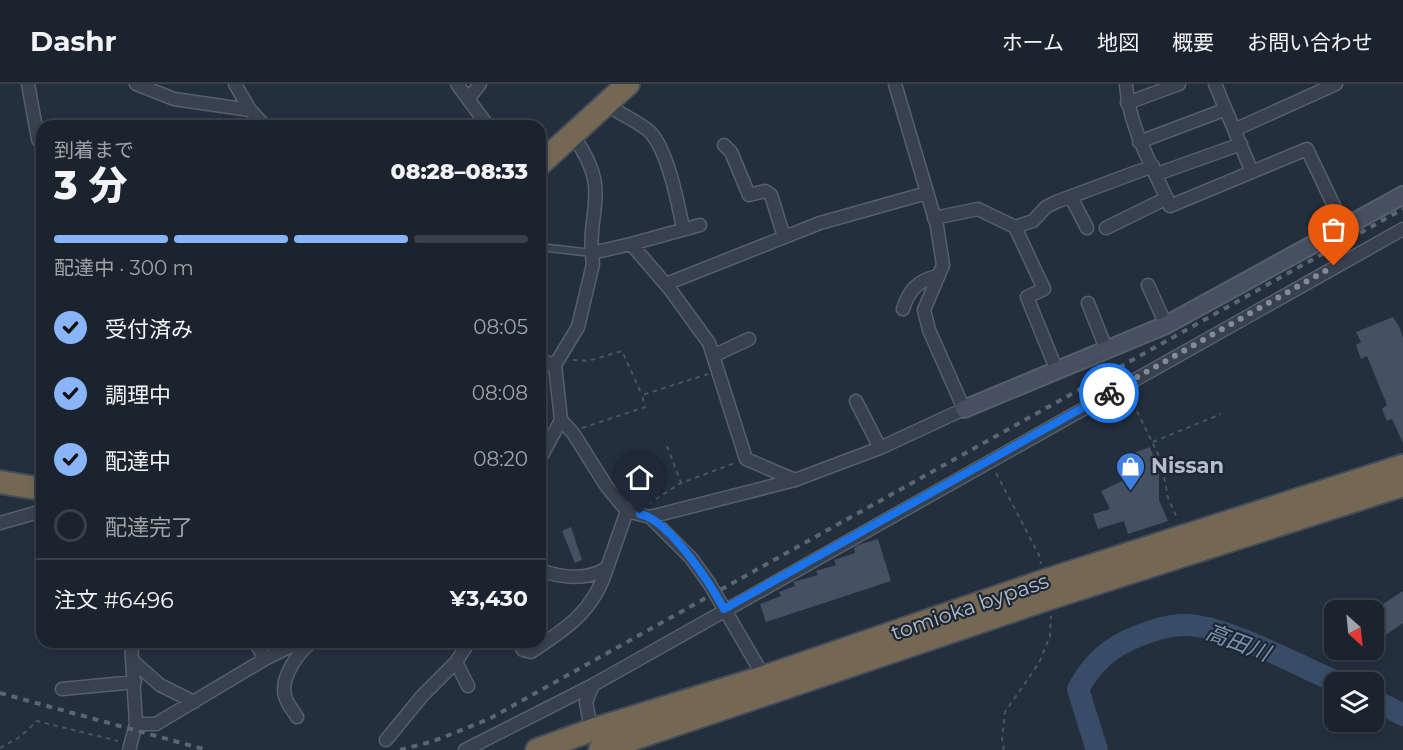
<!DOCTYPE html>
<html lang="ja">
<head>
<meta charset="utf-8">
<style>
  body { margin:0; font-family:Montserrat,"Noto Sans JP",sans-serif; background:#282f3a; color:#f1f3f6; height:100vh; display:flex; flex-direction:column; font-size:22px; white-space:nowrap }
  * { box-sizing:border-box; margin:0 }
  p { font-size:20px; color:#a0a4aa }
  .icon { flex:none; width:33px; height:33px; fill:none; stroke:currentColor; stroke-width:2; stroke-linecap:round; stroke-linejoin:round }
  .map { position:relative; flex:1; overflow:hidden }
  .details { position:absolute; left:36px; top:36px; width:510px; height:528px; display:flex; flex-direction:column; background:#1b232e; border-radius:18px; box-shadow:0 3px 9px #0003,0 0 0 2px #39404a }
  .details>* { flex:none }
  .needle { width:39px; rotate:153deg }
  .buttons { position:absolute; left:1324px; top:516px; display:grid; gap:12px }
  .buttons a { display:grid; place-items:center; width:60px; height:60px; border-radius:12px; background:#1b232e; box-shadow:0 3px 9px #0003,0 0 0 2px #39404a; font-size:30px }
  .pin { position:absolute; display:grid; place-items:center; width:51px; height:51px; color:#fff; margin:-62px -26px; border-radius:50% 50% 50% 0; rotate:-45deg; box-shadow:0 0 6px #0007 }
  .pin .icon { rotate:45deg }
  .courier { position:absolute; display:grid; place-items:center; width:60px; height:60px; margin:-30px; border:4px solid #1a73e8; border-radius:50%; background:#fff; color:#222; box-shadow:0 2px 8px #0007 }
  .summary em { font-style:normal; font-weight:800 }
  .summary div { display:flex; flex-direction:column-reverse }
  .summary { display:flex; align-items:center; justify-content:space-between; height:102px; padding:0 18px }
  h1 { font-size:39px; font-weight:800; line-height:45px }
  .bar { display:grid; grid-template-columns:repeat(4,1fr); gap:9px 6px; align-content:center; height:72px; padding:0 18px }
  .bar i { height:8px; border-radius:4px; background:#39404a }
  .bar .current { background:#8ab4f8 }
  .bar p { grid-column:span 4 }
  .line { display:flex; align-items:center; gap:15px; padding:0 18px; border-top:2px solid #39404a }
  .line div { flex:1 }
  ol { padding:0 18px; list-style:none }
  li { display:flex; align-items:center; gap:18px; height:66px }
  li p { margin-inline-start:auto }
  li .icon { padding:6px; border-radius:50%; background:#8ab4f8; color:#111; stroke-width:4 }
  li:last-child { color:#a0a4aa }
  li i { width:33px; height:33px; border:3px solid #39404a; border-radius:50% }
  header { display:flex; align-items:center; gap:36px; box-sizing:border-box; height:84px; padding:0 30px; background:#1b232e; border-bottom:2px solid #39404a }
  header strong { font-size:28px }
  nav { display:flex; gap:33px; margin-inline-start:auto; font-size:21px }
  .map>svg:first-child { display:block }
  .lines { fill:none; stroke-linecap:round; stroke-linejoin:round }
  .river { stroke:#394c67; stroke-width:22 }
  .building { fill:#455162 }
  .lane-casing { stroke:#565f6c; stroke-width:9 }
  .street-casing { stroke:#565f6c; stroke-width:15 }
  .secondary-casing { stroke:#565f6c; stroke-width:20 }
  .highway-casing { stroke:#434c59; stroke-width:26 }
  .path { stroke:#44595c; stroke-width:2; stroke-dasharray:4.5 4.5; stroke-linecap:butt }
  .lane { stroke:#38414e; stroke-width:6 }
  .street { stroke:#38414e; stroke-width:12 }
  .secondary { stroke:#465061; stroke-width:16 }
  .highway { stroke:#746855; stroke-width:22 }
  .rail { stroke:#5a6575; stroke-width:4; stroke-dasharray:6 6; stroke-linecap:butt }
  .street-bridge-casing { stroke:#565f6c; stroke-width:15; stroke-linecap:butt }
  .street-bridge { stroke:#38414e; stroke-width:12 }
  .done { stroke:#828b98; stroke-width:6; stroke-dasharray:0 10.8 }
  .route { stroke:#1a73e8; stroke-width:8 }
  .labels { text-anchor:middle; stroke-width:4.5; stroke-linejoin:round; paint-order:stroke }
  .poi-label { font-size:21px; font-weight:bold; fill:#b4bcc9; stroke:#1d2633; text-anchor:start }
  .street-label { font-size:21px; fill:#b4bcc9; stroke:#1d2633 }
  .water-label { font-size:22px; font-style:italic; fill:#7c92b1; stroke:#1d2633 }
</style>
</head>
<body>
<header>
<strong>Dashr</strong>
<nav><a>ホーム</a><a>地図</a><a>概要</a><a>お問い合わせ</a></nav>
</header>
<div class="map">
<svg width="1403" height="666" viewBox="0 0 1403 666">
  <rect width="100%" height="100%" fill="#242f3e"/>
  <g class="lines">
    <path class="river" d="M1374,616l29,15
      M1097,666l-19,-61c15,-27 32,-42 60,-53 16,-6 32,-12 49,-11 39,1 112,41 150,57"/>
  </g>
  <path class="building" d="M1393,233l7,11 3,11v104l-11,-24 -5,2 -5,-12 5,-4 -20,-49 -6,3 -5,-14 5,-3 -5,-10z
    M1150,363l9,25v28l9,21 -40,13 -4,-13 -26,8 -5,-15 17,-5 -9,-18 23,-11 -4,-22z
    M571,443l11,33 -7,3 -13,-32z
    M878,455l13,42 -125,41 -6,-18 21,-8 -2,-4 16,-6 -2,-4 25,-7 -2,-4 20,-6 -2,-5 21,-7 -1,-5 4,-3z
    M1403,507v32l-29,20 3,-35z"/>
  <g class="lines">
    <defs>
      <path id="lane" d="M540,163l52,6"/>
      <path id="street" d="M28,0l10,55 4,7
        M136,0l38,15 76,11 15,16
        M235,0l15,26
        M457,0l31,42
        M1126,0c3,45 27,82 44,122l137,-57 38,80
        M1215,0l37,88
        M468,15l12,-15
        M1127,19l52,-19
        M607,20c13,11 31,17 43,28 18,19 28,71 33,96
        M1234,46l102,-46
        M573,52c41,56 12,73 20,128l-15,63 -23,38 6,55 12,13 34,54 20,24 23,6 145,-37 85,-32 84,-39 -35,-79 -5,-20 19,-45 -6,-39 -42,-142
        M1139,58l85,-32
        M724,61l7,7 18,43 16,-4 6,4 13,42
        M1157,90l84,-30
        M1071,113l16,31
        M934,134l44,-9 37,18 29,62 -17,8 30,74
        M1015,143l18,-6 13,-14 10,-5 97,-36
        M1106,144l61,-30
        M631,160l69,-19
        M592,169l39,-9 38,44 40,55 37,116 49,21
        M666,200l154,-61 107,-30
        M1148,201l18,40
        M1088,219l19,48
        M903,225c6,-19 15,-29 35,-33
        M713,272l36,-17
        M540,276l15,5
        M856,317l24,47
        M540,375l21,-39
        M650,433l41,41 18,25
        M0,439l42,-12
        M540,486c22,8 46,11 67,-2l20,-57
        M722,521l42,72
        M255,558l10,17
        M518,558l5,8 8,2c35,-23 63,-41 76,-84
        M133,577l27,24 34,17
        M456,578l12,24
        M62,605l73,-7
        M297,633c-4,-7 -10,-13 -12,-21 -5,-18 13,-44 27,-54
        M136,640h20l109,-65 26,-13 12,2
        M592,650l-6,-32 7,-17
        M386,656l37,-45 33,-33 13,-20
        M129,666l7,-26 -5,-82
        M465,666l128,-65 810,-456"/>
      <path id="secondary" d="M964,325l202,-84 237,-130"/>
      <path id="highway" d="M540,80l88,-80
        M0,398l42,7
        M537,666l55,-20 172,-53 280,-96 359,-115
        M600,666l450,-152 353,-113"/>
    </defs>
    <use href="#lane" class="lane-casing"/>
    <use href="#street" class="street-casing"/>
    <use href="#secondary" class="secondary-casing"/>
    <use href="#highway" class="highway-casing"/>
    <path class="path" d="M211,42l9,-8
      M573,276l15,1 34,-10 20,44
      M1129,311l32,65 7,38 10,22
      M582,344l63,-21 -3,-12 66,-21
      M1153,358l68,-28
      M667,362l14,37
      M996,389l43,82 2,9
      M648,420l33,-21 54,-20
      M0,664l20,-11 17,-16 81,20
      M1004,666l-2,-11 3,-27 34,-49 11,-27 1,-20"/>
    <use href="#lane" class="lane"/>
    <use href="#street" class="street"/>
    <use href="#secondary" class="secondary"/>
    <use href="#highway" class="highway"/>
    <path class="rail" d="M0,609l207,57
      M400,666l34,-9 55,-22 914,-510"/>
    <defs>
      <path id="street-bridge" d="M709,499l13,22"/>
    </defs>
    <use href="#street-bridge" class="street-bridge-casing"/>
    <use href="#street-bridge" class="street-bridge"/>
  </g>
  <g class="lines">
    <path class="done" d="M1109,309l225,-127"/>
    <path class="route" d="M640,430c29,6 70,69 84,95l385,-216"/>
  </g>
  <defs>
    <symbol id="shop-pin" viewBox="-11 -11 22 30"><path d="M0 17L-7.5 6A9.5 9.5 0 1 1 7.5 6Z" fill="#3f7fe0" stroke="#1d2633"/><path d="M-5-2.5h2.3a2.7 3.5 0 0 1 5.4 0H5L5.5 6h-11ZM-1.5-2.5h3a1.5 2.3 0 0 0-3 0Z" fill="#fff"/></symbol>
  </defs>
  <g fill-rule="evenodd">
    <use href="#shop-pin" x="1114" y="366" width="33" height="45"/>
  </g>
  <g class="labels">
    <g class="poi-label">
      <text x="1151" y="389">Nissan</text>
    </g>
    <g class="street-label">
      <text transform="translate(970 523) rotate(-19)" y="7">tomioka bypass</text>
    </g>
    <g class="water-label">
      <text transform="translate(1238 558) rotate(21)" y="8">高田川</text>
    </g>
  </g>
</svg>
<div class="buttons">
<a><svg class="needle" viewBox="-14 -14 28 28"><path d="M0-13l5 13h-10z" fill="#e53935"/><path d="M0 13l5-13h-10z" fill="#a0a4aa"/></svg></a>
<a><svg class="icon" aria-label="layers" viewBox="0 0 24 24"><path d="M12 4l9 5-9 5-9-5zM3 14l9 5 9-5"/></svg></a>
</div>
<div class="pin" style="left:1334px;top:182px;background:#ea580c"><svg class="icon" aria-label="bag" viewBox="0 0 24 24"><path d="M5 8h14l-1 12H6zM9 8a3 3 0 0 1 6 0"/></svg></div>
<div class="pin" style="left:640px;top:430px;background:#1f2937"><svg class="icon" aria-label="home" viewBox="0 0 24 24"><path d="M3 11l9-7 9 7M6 9v11h12V9"/></svg></div>
<div class="courier" style="left:1109px;top:309px"><svg class="icon" aria-label="bike" viewBox="0 0 24 24"><circle cx="6" cy="16" r="4"/><circle cx="18" cy="16" r="4"/><path d="M6 16l4-8h5l3 8M10 8l3 8H6M13 5h3"/></svg></div>
<section class="details">
<div class="summary"><div><h1>3 分</h1><p>到着まで</p></div><em>08:28–08:33</em></div>
<div class="bar"><i class="current"></i><i class="current"></i><i class="current"></i><i></i><p>配達中 · 300 m</p></div>
<ol>
<li><svg class="icon" aria-label="check" viewBox="0 0 24 24"><path d="M5 12l5 5 9-10"/></svg>受付済み<p>08:05</p></li>
<li><svg class="icon" aria-label="check" viewBox="0 0 24 24"><path d="M5 12l5 5 9-10"/></svg>調理中<p>08:08</p></li>
<li><svg class="icon" aria-label="check" viewBox="0 0 24 24"><path d="M5 12l5 5 9-10"/></svg>配達中<p>08:20</p></li>
<li><i></i>配達完了</li>
</ol>
<div class="line" style="height:78px"><div>注文 #6496</div><b>¥3,430</b></div>
</section>
</div>
</body>
</html>
